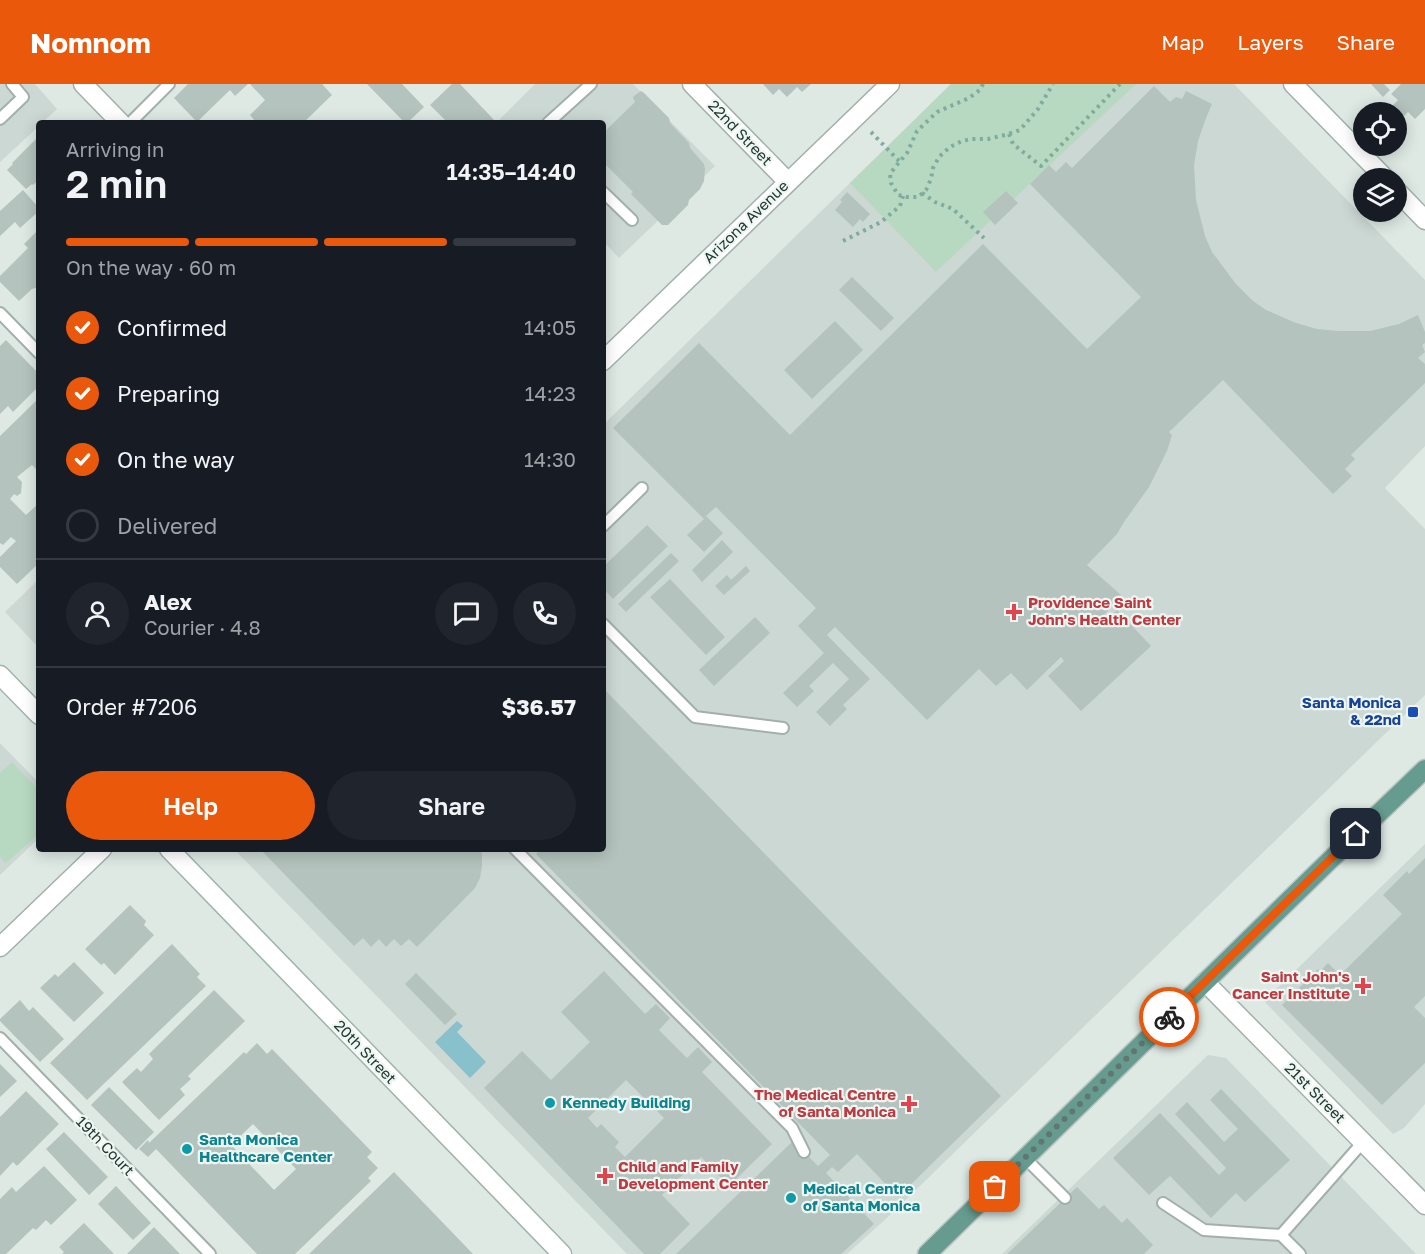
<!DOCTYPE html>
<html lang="en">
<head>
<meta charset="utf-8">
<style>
  body { margin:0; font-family:"Golos Text",sans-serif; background:#20242c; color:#f1f3f6; height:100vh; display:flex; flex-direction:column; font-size:22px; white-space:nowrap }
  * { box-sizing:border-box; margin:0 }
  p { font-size:20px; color:#9ea1a6 }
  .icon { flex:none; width:33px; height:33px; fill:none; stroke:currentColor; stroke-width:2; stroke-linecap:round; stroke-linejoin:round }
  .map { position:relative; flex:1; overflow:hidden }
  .sheet { position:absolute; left:36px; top:36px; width:570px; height:732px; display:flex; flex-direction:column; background:#171b24; border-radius:6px; box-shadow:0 3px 15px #0003 }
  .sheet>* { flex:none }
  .tools { position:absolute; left:1353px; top:18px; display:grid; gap:12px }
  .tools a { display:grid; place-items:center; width:54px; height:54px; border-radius:50%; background:#171b24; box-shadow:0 3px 15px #0003; font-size:30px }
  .pin { position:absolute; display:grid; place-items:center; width:51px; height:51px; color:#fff; margin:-26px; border-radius:12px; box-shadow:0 3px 9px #0006 }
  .courier { position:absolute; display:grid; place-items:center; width:60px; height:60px; margin:-30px; border:4px solid #ea580c; border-radius:50%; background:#fff; color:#222; box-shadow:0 2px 8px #0007 }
  .summary em { font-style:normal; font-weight:600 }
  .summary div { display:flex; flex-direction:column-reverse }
  .summary { display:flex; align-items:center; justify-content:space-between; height:102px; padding:0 30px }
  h1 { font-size:39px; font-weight:600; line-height:45px }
  .bar { display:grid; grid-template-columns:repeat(4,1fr); gap:9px 6px; align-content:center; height:72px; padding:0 30px }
  .bar i { height:8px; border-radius:4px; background:#363941 }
  .bar .active { background:#ea580c }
  .bar p { grid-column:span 4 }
  .line { display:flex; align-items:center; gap:15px; padding:0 30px; border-top:2px solid #363941 }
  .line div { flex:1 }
  .round { display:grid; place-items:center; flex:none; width:63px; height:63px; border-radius:32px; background:#20242c }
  ol { padding:0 30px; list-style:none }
  li { display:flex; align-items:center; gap:18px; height:66px }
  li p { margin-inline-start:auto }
  li .icon { padding:6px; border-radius:50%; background:#ea580c; color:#fff; stroke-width:4 }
  li:last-child { color:#9ea1a6 }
  li i { width:33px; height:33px; border:3px solid #363941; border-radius:50% }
  .button { display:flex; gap:12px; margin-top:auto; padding:12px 30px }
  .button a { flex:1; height:69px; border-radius:36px; background:#ea580c; color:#fff; font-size:24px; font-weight:600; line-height:69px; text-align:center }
  .button a+a { background:#20242c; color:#f1f3f6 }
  header { display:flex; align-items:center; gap:36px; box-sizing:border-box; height:84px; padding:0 30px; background:#ea580c; color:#fff }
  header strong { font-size:28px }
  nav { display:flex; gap:33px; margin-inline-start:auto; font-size:21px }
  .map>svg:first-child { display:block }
  .built { fill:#ccd8d3 }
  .green { fill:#b8d9c1 }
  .water { fill:#88c0cb }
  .building { fill:#b4c3bd; fill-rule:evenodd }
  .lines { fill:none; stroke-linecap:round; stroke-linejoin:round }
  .lane-casing { stroke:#a2b0ab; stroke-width:14 }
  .street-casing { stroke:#a2b0ab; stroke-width:21 }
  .secondary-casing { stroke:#9eb4ac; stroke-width:21 }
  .primary-casing { stroke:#bcc3c2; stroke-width:21 }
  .path { stroke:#80ab9e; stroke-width:4; stroke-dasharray:3 4.5; stroke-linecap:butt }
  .lane { stroke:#fff; stroke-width:10 }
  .street { stroke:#fff; stroke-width:18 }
  .secondary { stroke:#fff; stroke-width:18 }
  .primary { stroke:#659c8f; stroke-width:18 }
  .done { stroke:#637570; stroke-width:6; stroke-dasharray:0 10.8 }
  .route { stroke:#ea580c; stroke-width:8 }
  .health-dot { fill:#e0444e; stroke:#eef6f2; stroke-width:2 }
  .transit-dot { fill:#1a4fb4; stroke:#eef6f2; stroke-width:2 }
  .culture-dot { fill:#0f9aa8; stroke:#eef6f2; stroke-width:2 }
  .labels { text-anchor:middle; stroke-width:4.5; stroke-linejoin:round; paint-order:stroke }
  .street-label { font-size:15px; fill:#213732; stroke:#eef6f2 }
  .health-label { font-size:15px; font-weight:bold; fill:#be3a42; stroke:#eef6f2; text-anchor:start }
  .transit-label { font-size:15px; font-weight:bold; fill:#164399; stroke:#eef6f2; text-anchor:end }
  .culture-label { font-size:15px; font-weight:bold; fill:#0d838f; stroke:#eef6f2; text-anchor:start }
</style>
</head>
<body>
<header>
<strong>Nomnom</strong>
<nav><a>Map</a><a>Layers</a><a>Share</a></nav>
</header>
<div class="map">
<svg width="1425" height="1170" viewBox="0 0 1425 1170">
  <rect width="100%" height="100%" fill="#dee9e4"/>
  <path class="built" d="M0,0h35l22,25 -15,14h-3v3l-39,36z
    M535,0h98l82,82 -96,92 -16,-17v-118h-107z
    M951,0h283l191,196v166l-40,42 40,41v166l-536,521 -42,38h-220l-393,-405h369v-424z
    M39,495v69l-34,-36z
    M0,659l39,40v55l-39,37z
    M1425,760v260l-21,24 -11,6 -129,-133z
    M1208,971l18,3 190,196h-414z"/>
  <path class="green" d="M951,0h185l-200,188 -86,-89z
    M12,678l27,28v44l-33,29 -6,-6v-84z"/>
  <path class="water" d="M457,937l6,5 -6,6 29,30 -16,16 -35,-36z"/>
  <path class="building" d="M188,0h60l-13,12 -5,-6 -33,32 -23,-24z
    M250,0h72l10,11 -29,28h-50l2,-2 -5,-6 15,-15z
    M367,0h35l22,23 -17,16h-2z
    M452,0h8l35,37 -2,2h-45l-18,-18z
    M763,0h48l-9,8 -5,-5 -10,10 -8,-8 -6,6z
    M1371,0h13l6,6 -7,7z
    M1401,0h24v25l-10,10 -7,-7 -5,5 -11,-11 6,-6 -7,-6z
    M1154,2l16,16 6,-5 6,2 4,-8 26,13 -6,14 -8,23 -4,24 2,35 9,36 7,16 24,32 17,17 13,9 30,13 21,6 22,2h31l29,-7 19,-9 7,17v11l-3,2 3,7 -7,6 7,6v19l-74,72 4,4 -10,10 7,7 -19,18 -110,-114 -54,52 3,3 -5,16 -18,36 -25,35 -7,12 -30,31 34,30 -23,27 2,4 17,-16 34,36 -70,65 -33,-35 16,-15 -3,-4 -34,33 -16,-17 -15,13 -17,-17 -52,51 -92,-93 -8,8 43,44 -27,26 4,4 -17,17 -14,-14 33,-33 -16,-16 -24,23 5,5 -17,16 -14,-14 41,-40 -26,-27 18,-18 -100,-101 -10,9 17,17 -19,19 -17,-17 17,-16 -91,-91 86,-85 91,92 193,-191 104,105 54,-52 -111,-113 19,-19 7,7 10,-10 6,6z
    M641,7l3,2 25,25 1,5 19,20 1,5 14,16 1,5 -1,12 -4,8 -11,11 -1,5 -20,20h-6l-31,-31 2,-2 -30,-30v-29l32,-31 -2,-4 1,-2z
    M39,52v44l-6,5 -1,-1 -6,5 -19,-19 6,-6 -1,-1z
    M23,106l16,18v3l-19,17 -5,-6 -15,14v-25z
    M1006,107l12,12 -23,22 -12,-13z
    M847,108l23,22 -7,8 -3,-3 -7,8 -18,-17 7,-8 -2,-2z
    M39,145v58l-7,2 -13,12 -19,-19v-6l28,-28 -4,-4z
    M852,193l42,41 -13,13 -42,-41z
    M835,237l28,29 -51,49 -28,-29z
    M6,256l33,34v12l-26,26 -5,-6 -8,8v-68z
    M39,314v74l-7,-7 -15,12 5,5 -1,11 -4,3 -3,-2 -4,5 16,16 13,-12v60l-22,21 -17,-17v-10l16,-16 -5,-4 -8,8 -3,-2v-107z
    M647,441l21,21 -55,53 -10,-11v-21z
    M722,456l11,12 -31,30 -10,-12z
    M671,469l8,8 -53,51 -8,-8z
    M746,482l4,5 -26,24 -9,-9 12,-11 4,5z
    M670,495l55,58 -19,18 -56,-58z
    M755,533l15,16 -56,53 -15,-16z
    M603,604l398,408 -103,101 -41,-43 -19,18 -6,-5 -6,6 48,51 -33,30h-165l117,-113 25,25 12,-11 -294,-301 5,-5h62z
    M260,765h219l3,5v12l-2,12 -5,10 -58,59 -8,-8 -8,7 -7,-7 -8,8 -7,-8 -8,8 -8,-9 -9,8z
    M1425,774v138l-11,11 11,11v45l-43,42 -100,-100 36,-36 2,2 8,-8 12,12 62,-61 -19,-19 24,-24 2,3z
    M130,821l16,16 -2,4 10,10 -39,40 -11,-12 -3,2 -16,-16z
    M172,860l28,30 -3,3 9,9 -119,114 -37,-37z
    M74,878l30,31 -30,29 -34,-34 15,-14 3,3z
    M604,887l41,43 11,-10 14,14 -11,12 28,28 11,-11 14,15 -10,10 70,72 -43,42 -28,-29 -39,38 28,29 -30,30h-16l-160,-166 38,-37 29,29 39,-38 -29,-30zM626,996l38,38 -39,39 -10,-10 4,-5 -18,-18 -4,4 -9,-10z
    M416,889l41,41 -12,11 -40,-41z
    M214,906l31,31 -57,55 3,3 -11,10 5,6 -26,25 -37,-38 15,-14 4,4 12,-13 -4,-5z
    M20,916l9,11 4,-4 31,32 -24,23 -40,-41v-2z
    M257,959l10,11 5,-5 100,103 -5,5 11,11 -10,10 3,3 -76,73h-38l-101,-105 -8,8 -9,-8 9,-9 1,3 95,-91 2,2zM253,1040l43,45 -22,21 -43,-45z
    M0,980l17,17 -17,16z
    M109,1003l45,45 -18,18 -45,-45z
    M1221,1005l69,71 -45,42 -9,-9 -25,25 -41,-42 -21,19 -36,-37 47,-45 59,62 7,-7 -51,-54 12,-12 37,40 14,-13 -28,-29z
    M26,1007l33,33 -42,42 -4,-4 -13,14v-59z
    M64,1048l44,45 -19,18 -43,-46z
    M44,1082l33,34 -26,25 -5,-5 -10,10 -3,-2 -27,26h-6v-55l12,-12 4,5z
    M394,1088l79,82h-164z
    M116,1102l35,37 -18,17 -35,-36z
    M1077,1103l22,22 5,-4 18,18 5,-5 26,27 -9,9h-137z
    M84,1139l30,31h-52l2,-2 -5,-5z
    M154,1143l26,27h-53z"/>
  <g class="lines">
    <defs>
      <path id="lane" d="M0,35l23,-22 -11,-13
        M130,39l39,-39
        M548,39l43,-39
        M603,108l29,28
        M0,229l39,40
        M603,442l39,-38
        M603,540l92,93 88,11
        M515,765l277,279 12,24
        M0,954l210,216
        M1025,1074l40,40
        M1163,1119l41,27 77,5 19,19
        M1281,1151l82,-93"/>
      <path id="street" d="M83,0l38,39
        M692,0l96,98
        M1293,0l92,94
        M1396,106l29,30
        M603,277l287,-277
        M0,863l102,-98
        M1205,898l220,223"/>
      <path id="secondary" d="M0,591l39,40
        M169,765l393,405"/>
      <path id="primary" d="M927,1170l402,-393 96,-92"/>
    </defs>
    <use href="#lane" class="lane-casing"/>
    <use href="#street" class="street-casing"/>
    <use href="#secondary" class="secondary-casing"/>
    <use href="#primary" class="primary-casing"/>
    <path class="path" d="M983,0l-3,6 -11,8 -32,14 -20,19 -10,22 -11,13 -6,8 1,9 7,12 9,2h11l8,-7 5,-11 2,-11 6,-11 11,-10 12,-6 10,-2h16l17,-4 15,-5 18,-21 15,-25
      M871,48l28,29
      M1009,50l4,10 28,22 79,-82
      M922,109l13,9 18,7 31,29
      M843,157l38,-19 19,-16 3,-10"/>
    <use href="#lane" class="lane"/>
    <use href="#street" class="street"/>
    <use href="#secondary" class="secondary"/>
    <use href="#primary" class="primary"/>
  </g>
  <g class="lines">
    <path class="done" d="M995,1103l174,-170"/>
    <path class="route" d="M1169,933l187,-183"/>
  </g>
  <g class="health-dot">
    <path d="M1011 519h6v6h6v6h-6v6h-6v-6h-6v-6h6z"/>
    <path d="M1360 893h6v6h6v6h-6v6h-6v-6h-6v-6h6z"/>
    <path d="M906 1011h6v6h6v6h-6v6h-6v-6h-6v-6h6z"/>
    <path d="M602 1083h6v6h6v6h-6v6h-6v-6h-6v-6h6z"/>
  </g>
  <rect class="transit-dot" x="1407" y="622" width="12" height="12" rx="3"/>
  <g class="culture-dot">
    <circle cx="550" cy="1019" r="6"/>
    <circle cx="187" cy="1065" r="6"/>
    <circle cx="791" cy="1114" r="6"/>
  </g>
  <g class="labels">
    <g class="street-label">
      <text transform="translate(740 49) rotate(46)" y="5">22nd Street</text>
      <text transform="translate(746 138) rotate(-44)" y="5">Arizona Avenue</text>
      <text transform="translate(365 968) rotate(46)" y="5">20th Street</text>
      <text transform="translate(1315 1009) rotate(45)" y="5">21st Street</text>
      <text transform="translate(105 1062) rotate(46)" y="5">19th Court</text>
    </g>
    <g class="health-label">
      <text x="1028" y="524">Providence Saint<tspan x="1028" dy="17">John's Health Center</tspan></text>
      <text x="1350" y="898" text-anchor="end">Saint John's<tspan x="1350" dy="17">Cancer Institute</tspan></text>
      <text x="896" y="1016" text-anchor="end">The Medical Centre<tspan x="896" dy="17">of Santa Monica</tspan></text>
      <text x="618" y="1088">Child and Family<tspan x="618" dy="17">Development Center</tspan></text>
    </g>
    <g class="transit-label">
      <text x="1401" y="624">Santa Monica<tspan x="1401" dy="17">&amp; 22nd</tspan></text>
    </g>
    <g class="culture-label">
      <text x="562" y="1024">Kennedy Building</text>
      <text x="199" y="1061">Santa Monica<tspan x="199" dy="17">Healthcare Center</tspan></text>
      <text x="803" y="1110">Medical Centre<tspan x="803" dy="17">of Santa Monica</tspan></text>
    </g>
  </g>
</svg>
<div class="tools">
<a><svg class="icon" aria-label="locate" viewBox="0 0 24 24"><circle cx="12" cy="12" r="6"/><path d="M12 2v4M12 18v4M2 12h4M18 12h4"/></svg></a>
<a><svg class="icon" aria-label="layers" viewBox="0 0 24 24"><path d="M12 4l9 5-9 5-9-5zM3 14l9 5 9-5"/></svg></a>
</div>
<div class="pin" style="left:995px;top:1103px;background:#ea580c"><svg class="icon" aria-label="bag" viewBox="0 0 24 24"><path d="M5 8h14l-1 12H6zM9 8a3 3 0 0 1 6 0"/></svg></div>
<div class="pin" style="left:1356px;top:750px;background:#1f2937"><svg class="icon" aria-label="home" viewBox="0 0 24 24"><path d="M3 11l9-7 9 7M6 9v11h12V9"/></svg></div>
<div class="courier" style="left:1169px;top:933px"><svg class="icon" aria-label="bike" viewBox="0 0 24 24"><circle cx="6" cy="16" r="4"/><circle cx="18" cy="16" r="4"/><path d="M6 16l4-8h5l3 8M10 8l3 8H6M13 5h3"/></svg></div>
<section class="sheet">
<div class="summary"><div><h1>2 min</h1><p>Arriving in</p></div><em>14:35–14:40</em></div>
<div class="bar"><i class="active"></i><i class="active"></i><i class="active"></i><i></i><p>On the way · 60 m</p></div>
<ol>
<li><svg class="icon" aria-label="check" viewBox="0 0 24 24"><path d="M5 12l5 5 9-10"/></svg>Confirmed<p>14:05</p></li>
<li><svg class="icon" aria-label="check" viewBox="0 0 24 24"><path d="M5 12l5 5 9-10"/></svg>Preparing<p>14:23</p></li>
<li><svg class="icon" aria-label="check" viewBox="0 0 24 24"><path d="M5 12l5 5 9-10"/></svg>On the way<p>14:30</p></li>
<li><i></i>Delivered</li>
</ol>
<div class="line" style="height:108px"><a class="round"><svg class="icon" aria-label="person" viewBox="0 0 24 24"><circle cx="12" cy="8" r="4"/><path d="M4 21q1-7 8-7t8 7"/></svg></a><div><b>Alex</b><p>Courier · 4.8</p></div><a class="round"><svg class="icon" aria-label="chat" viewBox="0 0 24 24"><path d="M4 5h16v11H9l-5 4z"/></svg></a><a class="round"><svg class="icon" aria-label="phone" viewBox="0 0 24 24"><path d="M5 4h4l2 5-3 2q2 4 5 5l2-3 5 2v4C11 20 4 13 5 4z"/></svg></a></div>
<div class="line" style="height:78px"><div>Order #7206</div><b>$36.57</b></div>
<div class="button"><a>Help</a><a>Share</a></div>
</section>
</div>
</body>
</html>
